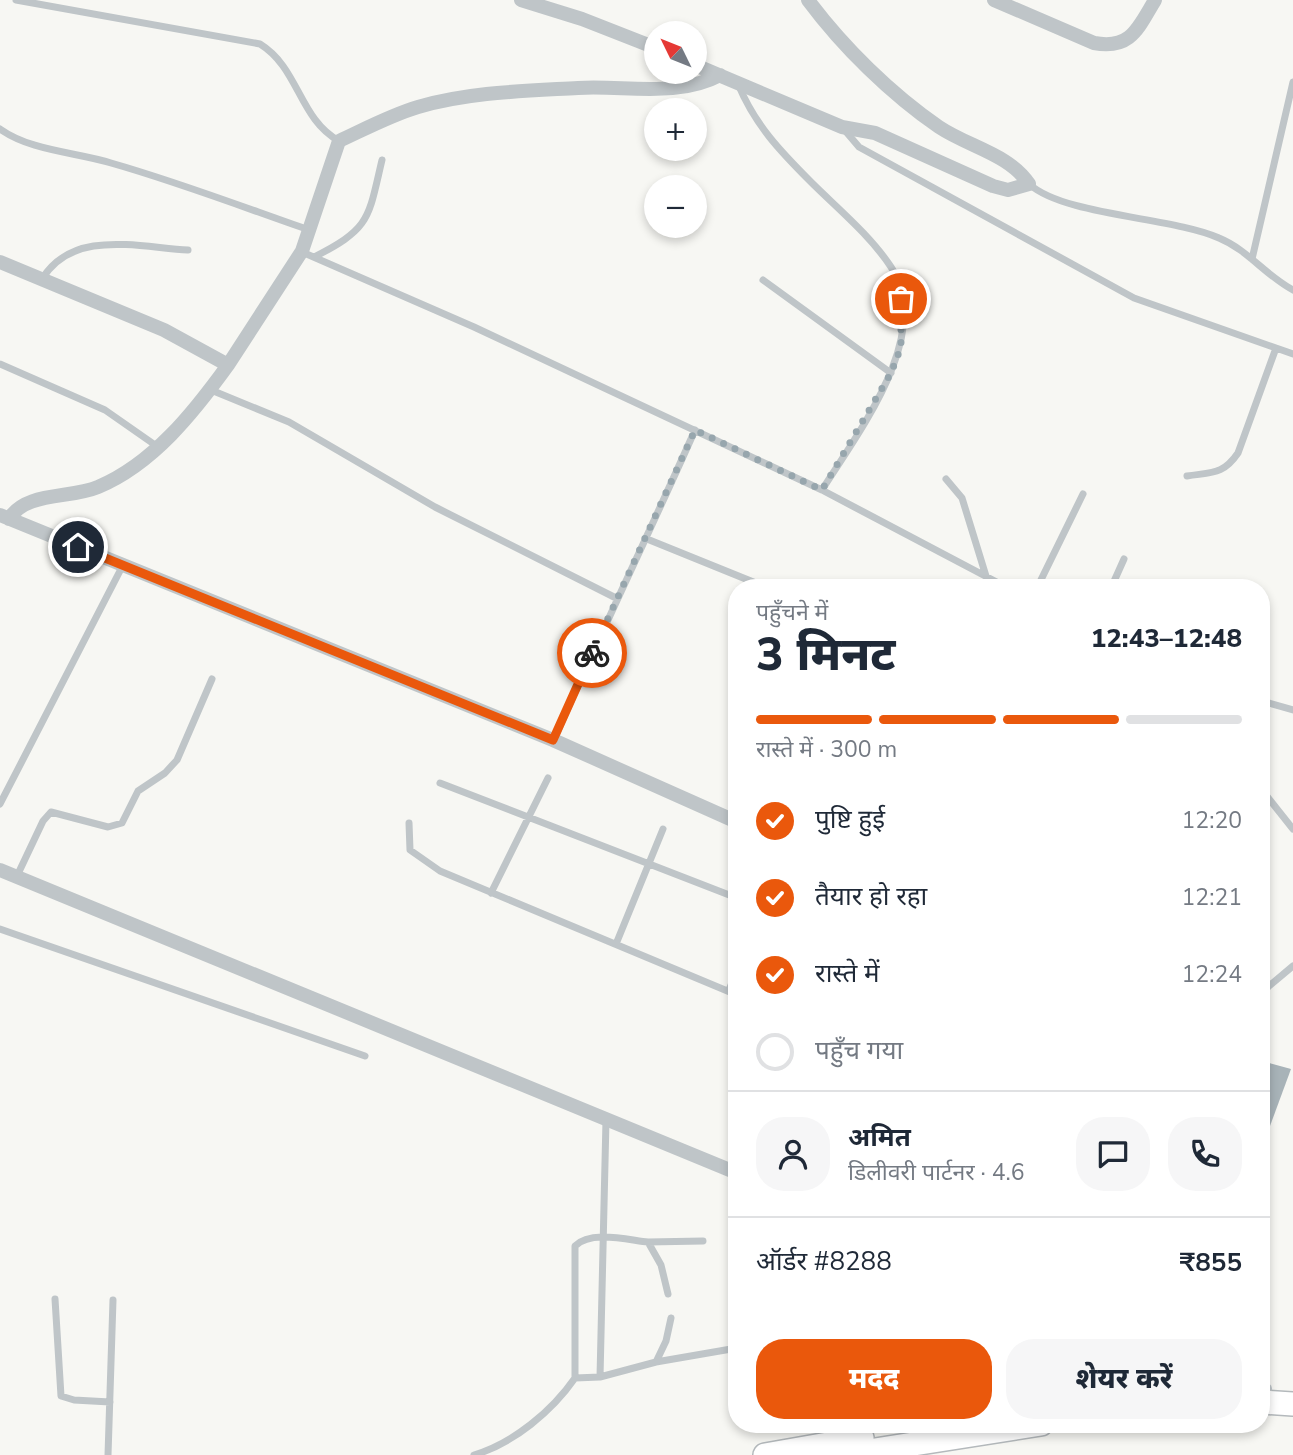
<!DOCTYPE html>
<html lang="hi">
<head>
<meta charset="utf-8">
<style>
  body { margin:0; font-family:"Nunito Sans","Noto Sans Devanagari",sans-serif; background:#f6f6f7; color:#1f2937; height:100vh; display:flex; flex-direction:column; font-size:26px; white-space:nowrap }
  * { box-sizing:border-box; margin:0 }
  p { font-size:23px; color:#747a83 }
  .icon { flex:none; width:38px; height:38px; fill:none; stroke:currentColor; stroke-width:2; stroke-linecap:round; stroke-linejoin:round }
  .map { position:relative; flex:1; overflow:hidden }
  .drawer { position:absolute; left:728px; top:579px; width:542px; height:854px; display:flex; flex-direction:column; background:#fff; border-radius:28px; box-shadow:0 4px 10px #0003 }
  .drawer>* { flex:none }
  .needle { width:46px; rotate:313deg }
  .fabs { position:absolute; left:644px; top:21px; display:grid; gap:14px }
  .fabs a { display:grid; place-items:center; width:63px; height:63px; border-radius:50%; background:#fff; box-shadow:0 4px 10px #0003; font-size:35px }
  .pin { position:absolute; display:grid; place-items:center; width:60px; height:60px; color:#fff; margin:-30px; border:4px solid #fff; border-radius:50%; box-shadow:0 2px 7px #0007 }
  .courier { position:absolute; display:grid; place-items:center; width:70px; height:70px; margin:-35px; border:5px solid #ea580c; border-radius:50%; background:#fff; color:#222; box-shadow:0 2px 9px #0007 }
  .summary em { font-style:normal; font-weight:800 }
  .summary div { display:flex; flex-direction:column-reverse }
  .summary { display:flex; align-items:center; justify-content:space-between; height:119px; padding:0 28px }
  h1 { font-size:46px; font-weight:800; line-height:52px }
  .bar { display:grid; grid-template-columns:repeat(4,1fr); gap:10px 7px; align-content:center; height:84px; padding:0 28px }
  .bar i { height:9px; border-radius:5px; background:#e0e1e3 }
  .bar .active { background:#ea580c }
  .bar p { grid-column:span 4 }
  .line { display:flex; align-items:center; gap:18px; padding:0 28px; border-top:2px solid #e0e1e3 }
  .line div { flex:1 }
  .round { display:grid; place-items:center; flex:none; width:74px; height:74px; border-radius:28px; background:#f6f6f7 }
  ol { padding:0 28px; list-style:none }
  li { display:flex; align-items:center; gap:21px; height:77px }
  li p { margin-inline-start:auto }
  li .icon { padding:7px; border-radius:50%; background:#ea580c; color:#fff; stroke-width:4 }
  li:last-child { color:#747a83 }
  li i { width:38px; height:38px; border:4px solid #e0e1e3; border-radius:50% }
  .action { display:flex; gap:14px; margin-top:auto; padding:14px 28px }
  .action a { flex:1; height:80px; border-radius:28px; background:#ea580c; color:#fff; font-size:28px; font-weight:800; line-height:80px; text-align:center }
  .action a+a { background:#f6f6f7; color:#1f2937 }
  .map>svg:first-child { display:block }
  .building { fill:#a8b3b8 }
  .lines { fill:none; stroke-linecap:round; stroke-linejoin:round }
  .trunk-casing { stroke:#b4b9bc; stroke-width:26 }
  .service { stroke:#bfc5c8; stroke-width:7 }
  .minor { stroke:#bfc5c8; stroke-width:14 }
  .trunk { stroke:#fff; stroke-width:23 }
  .done { stroke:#97a6ad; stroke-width:7; stroke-dasharray:0 12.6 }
  .route { stroke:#ea580c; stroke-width:9 }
</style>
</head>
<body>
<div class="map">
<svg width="1293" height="1455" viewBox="0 0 1293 1455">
  <rect width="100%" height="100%" fill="#f7f7f3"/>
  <path class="building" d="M1262,1061l29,8 -28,76h-1z"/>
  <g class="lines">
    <defs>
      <path id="trunk" d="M1262,1402l31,2
        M765,1455l97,-17
        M843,1455l198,-31"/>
    </defs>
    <use href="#trunk" class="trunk-casing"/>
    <path class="service" d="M16,0l244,44c39,24 39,75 79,97
      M738,84c17,41 42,67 73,98 26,26 59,53 80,85 44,67 -34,167 -69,223
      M842,127l17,20 275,151 159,56
      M0,129c31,22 75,23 111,34 67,19 132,44 198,67
      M1029,184c36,32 143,33 190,54 29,12 46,37 74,52
      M302,252l172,75 348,163 186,98
      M314,257c57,-29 54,-38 68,-97
      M1252,259l41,-177
      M42,279c31,-50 94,-32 146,-29
      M763,280l128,93
      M0,364l105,46 53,37
      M211,390l78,32 146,85 181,91
      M1187,476c25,-4 36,-1 51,-23l38,-105
      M946,479l16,19 24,78
      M647,539l121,49
      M1037,588l46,-94
      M1111,588l13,-29
      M1262,701l31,9
      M554,740c45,-104 95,-206 141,-310
      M440,783l297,115
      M1262,790l31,39
      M0,804l123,-239
      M409,823l1,27 30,21 297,124
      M17,876l26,-55 8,-9 57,15 14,-4 16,-32 27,-18 12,-13 35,-81
      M491,893l57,-115
      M0,929l365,127
      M616,944l47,-115
      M729,990l8,-20
      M1262,992l31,-26
      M606,1120l-6,257 56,-15 10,-21 5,-23
      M648,1242l55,-1
      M55,1299l6,97 13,4 36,2
      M656,1362l81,-14
      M600,1377l-25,1v-132c16,-16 53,-6 73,-4l13,23 7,29
      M108,1455l5,-155
      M474,1455c40,-12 78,-44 101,-77"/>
    <path class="minor" d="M521,0l61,19 74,29
      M994,0l100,43c37,7 44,-15 61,-43
      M695,65l147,62 33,6 118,53 15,4 21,-6c-20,-30 -60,-37 -90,-57 -48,-33 -96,-80 -131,-127
      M0,262l164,68 64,35c-34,47 -75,99 -130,122 -28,12 -72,4 -89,32
      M228,365l74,-114 37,-110c26,-12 52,-26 79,-34 51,-15 107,-16 160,-19 46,-3 99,10 142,-13
      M0,515l553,225 184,82
      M0,870c246,99 491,203 737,303
      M1262,1387l3,2"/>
    <use href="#trunk" class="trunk"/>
  </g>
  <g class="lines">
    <path class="done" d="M592,653l103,-223 127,60 69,-117 10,-26v-48"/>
    <path class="route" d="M78,547l475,193 39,-87"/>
  </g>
</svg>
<div class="fabs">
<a><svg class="needle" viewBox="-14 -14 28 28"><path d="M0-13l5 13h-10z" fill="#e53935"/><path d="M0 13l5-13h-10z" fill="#747a83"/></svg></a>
<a>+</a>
<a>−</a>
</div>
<div class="pin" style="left:901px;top:299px;background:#ea580c"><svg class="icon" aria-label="bag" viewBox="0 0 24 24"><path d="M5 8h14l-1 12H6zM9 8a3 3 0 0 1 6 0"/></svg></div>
<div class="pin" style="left:78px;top:547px;background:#1f2937"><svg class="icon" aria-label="home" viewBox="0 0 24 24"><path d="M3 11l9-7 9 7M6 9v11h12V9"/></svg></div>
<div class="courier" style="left:592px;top:653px"><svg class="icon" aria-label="bike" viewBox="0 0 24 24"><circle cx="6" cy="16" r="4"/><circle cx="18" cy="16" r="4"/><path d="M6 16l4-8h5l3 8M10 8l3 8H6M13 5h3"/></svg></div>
<section class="drawer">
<div class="summary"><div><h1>3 मिनट</h1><p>पहुँचने में</p></div><em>12:43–12:48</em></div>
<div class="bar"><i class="active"></i><i class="active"></i><i class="active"></i><i></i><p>रास्ते में · 300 m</p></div>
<ol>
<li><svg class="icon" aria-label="check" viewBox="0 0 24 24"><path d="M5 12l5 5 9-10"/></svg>पुष्टि हुई<p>12:20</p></li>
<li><svg class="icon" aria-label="check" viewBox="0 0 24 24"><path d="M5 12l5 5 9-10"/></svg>तैयार हो रहा<p>12:21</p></li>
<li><svg class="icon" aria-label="check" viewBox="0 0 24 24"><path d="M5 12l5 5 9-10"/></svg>रास्ते में<p>12:24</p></li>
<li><i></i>पहुँच गया</li>
</ol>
<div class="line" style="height:126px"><a class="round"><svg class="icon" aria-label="person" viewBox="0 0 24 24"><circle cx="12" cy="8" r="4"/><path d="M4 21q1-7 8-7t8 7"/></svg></a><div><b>अमित</b><p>डिलीवरी पार्टनर · 4.6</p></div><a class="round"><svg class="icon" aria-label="chat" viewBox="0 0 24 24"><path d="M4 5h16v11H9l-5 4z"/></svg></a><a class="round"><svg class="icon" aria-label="phone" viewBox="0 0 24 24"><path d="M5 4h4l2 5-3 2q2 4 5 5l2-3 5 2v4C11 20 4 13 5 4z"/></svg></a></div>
<div class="line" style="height:91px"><div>ऑर्डर #8288</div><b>₹855</b></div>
<div class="action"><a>मदद</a><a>शेयर करें</a></div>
</section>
</div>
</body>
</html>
